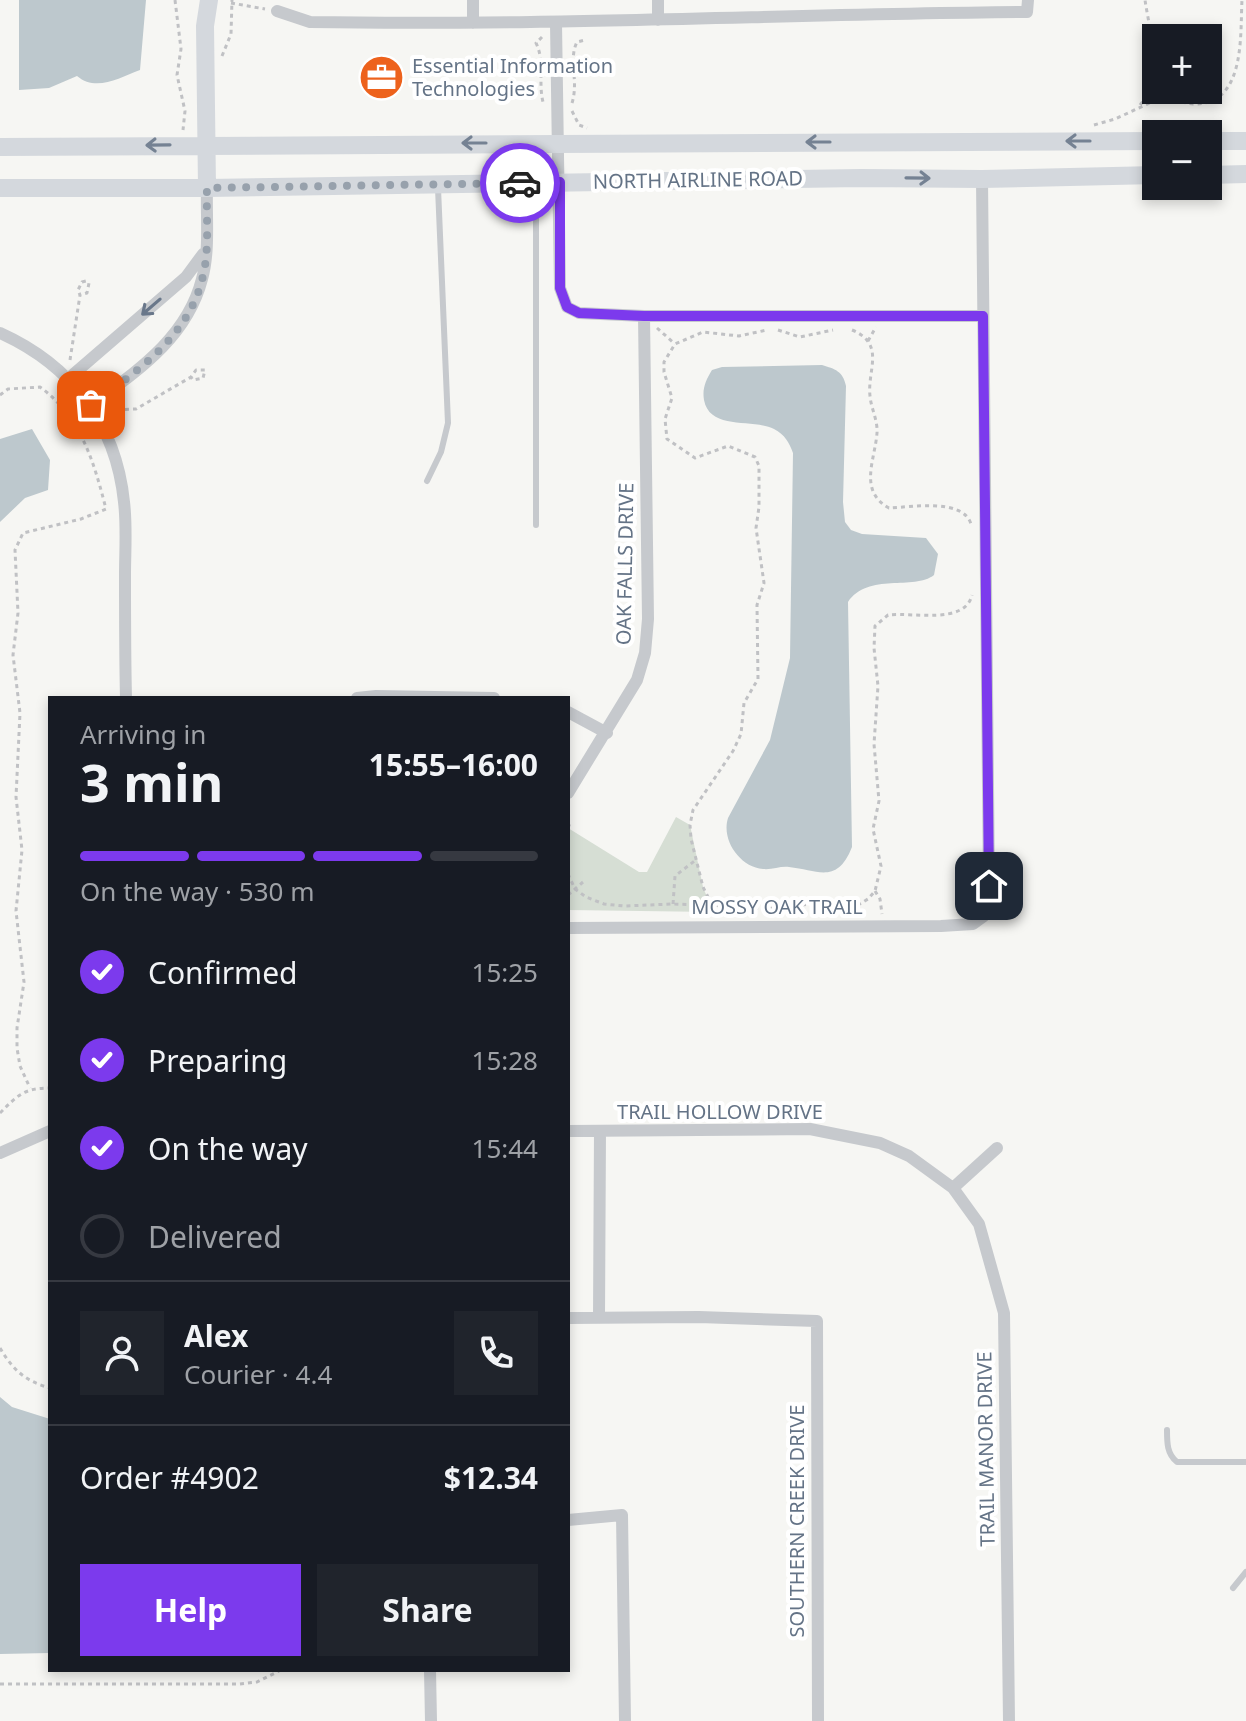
<!DOCTYPE html>
<html lang="en">
<head>
<meta charset="utf-8">
<style>
  body { margin:0; font-family:"Noto Sans",sans-serif; background:#20242c; color:#f1f3f6; height:100vh; display:flex; flex-direction:column; font-size:30px; white-space:nowrap }
  * { box-sizing:border-box; margin:0 }
  p { font-size:26px; color:#9ea1a6 }
  .icon { flex:none; width:44px; height:44px; fill:none; stroke:currentColor; stroke-width:2; stroke-linecap:round; stroke-linejoin:round }
  .map { position:relative; flex:1; overflow:hidden }
  .details { position:absolute; left:48px; top:696px; width:522px; height:976px; display:flex; flex-direction:column; background:#171b24; border-radius:0px; box-shadow:0 4px 12px #0003 }
  .details>* { flex:none }
  .buttons { position:absolute; left:1142px; top:24px; display:grid; gap:16px }
  .buttons a { display:grid; place-items:center; width:80px; height:80px; border-radius:0px; background:#171b24; box-shadow:0 4px 12px #0003; font-size:40px }
  .pin { position:absolute; display:grid; place-items:center; width:68px; height:68px; color:#fff; margin:-34px; border-radius:16px; box-shadow:0 4px 12px #0006 }
  .courier { position:absolute; display:grid; place-items:center; width:80px; height:80px; margin:-40px; border:6px solid #7c3aed; border-radius:50%; background:#fff; color:#222; box-shadow:0 2px 10px #0007 }
  .head em { font-style:normal; font-weight:700 }
  .head div { display:flex; flex-direction:column-reverse }
  .head { display:flex; align-items:center; justify-content:space-between; height:136px; padding:0 32px }
  h1 { font-size:52px; font-weight:700; line-height:60px }
  .bar { display:grid; grid-template-columns:repeat(4,1fr); gap:12px 8px; align-content:center; height:96px; padding:0 32px }
  .bar i { height:10px; border-radius:6px; background:#363941 }
  .bar .selected { background:#7c3aed }
  .bar p { grid-column:span 4 }
  .line { display:flex; align-items:center; gap:20px; padding:0 32px; border-top:2px solid #363941 }
  .line div { flex:1 }
  .round { display:grid; place-items:center; flex:none; width:84px; height:84px; border-radius:0px; background:#20242c }
  ol { padding:0 32px; list-style:none }
  li { display:flex; align-items:center; gap:24px; height:88px }
  li p { margin-inline-start:auto }
  li .icon { padding:8px; border-radius:50%; background:#7c3aed; color:#fff; stroke-width:4 }
  li:last-child { color:#9ea1a6 }
  li i { width:44px; height:44px; border:4px solid #363941; border-radius:50% }
  .action { display:flex; gap:16px; margin-top:auto; padding:16px 32px }
  .action a { flex:1; height:92px; border-radius:0px; background:#7c3aed; color:#fff; font-size:32px; font-weight:700; line-height:92px; text-align:center }
  .action a+a { background:#20242c; color:#f1f3f6 }
  .map>svg:first-child { display:block }
  .green { fill:#d6ded4 }
  .water { fill:#bdc8cd }
  .lines { fill:none; stroke-linecap:round; stroke-linejoin:round }
  .path { stroke:#c0c1c4; stroke-width:3; stroke-dasharray:4 4; stroke-linecap:butt }
  .lane { stroke:#c6c9cd; stroke-width:6 }
  .street { stroke:#c6c9cd; stroke-width:12 }
  .secondary { stroke:#d4d8dd; stroke-width:18 }
  .oneway { stroke:#758293 }
  .oneway2 { stroke:#69778a }
  .done { stroke:#97a1ac; stroke-width:8; stroke-dasharray:0 14.4 }
  .route { stroke:#7c3aed; stroke-width:10 }
  .labels { text-anchor:middle; stroke-width:8; stroke-linejoin:round; paint-order:stroke }
  .poi-label { font-size:20px; fill:#647386; stroke:#fff; text-anchor:start }
  .street-label { font-size:20px; fill:#647386; stroke:#fff }
</style>
</head>
<body>
<div class="map">
<svg width="1246" height="1721" viewBox="0 0 1246 1721">
  <rect width="100%" height="100%" fill="#f6f6f3"/>
  <path class="green" d="M676,817l14,8 13,62 10,25 -145,-2v-82l71,44h8z"/>
  <path class="water" d="M19,0h127l-6,70c-21,8 -44,22 -63,6l-28,12 -30,2z
    M822,365c13,4 21,6 24,21l-3,116 2,20 6,8 11,4 64,4 12,16 -4,21c-20,16 -66,-3 -86,27l4,245c-15,38 -34,23 -63,20 -9,-1 -17,3 -26,2 -23,-2 -42,-29 -35,-51l42,-78 20,-82 3,-205c-4,-11 -8,-18 -19,-24 -22,-11 -64,2 -70,-29 -2,-12 2,-20 8,-30l10,-3z
    M32,429l18,31 -2,30 -23,8 -25,24v-83z
    M0,1397l12,10 38,12v234l-50,1z"/>
  <g class="lines">
    <path class="path" d="M175,0l6,49 -4,26 8,36 -2,19
      M231,3l34,6
      M542,37l-6,6c9,18 2,39 7,59
      M222,56l9,-22 1,-34
      M1161,90c9,8 22,14 34,14 51,0 45,-70 47,-104
      M572,103c7,-22 -4,-43 5,-61l8,-2
      M1140,105c24,-29 10,-71 5,-105
      M572,111l7,14 8,3
      M1094,125l21,-6 52,-24
      M657,328l18,16
      M778,330l22,7 33,-7
      M852,330c34,14 15,40 18,66 1,12 8,25 7,37 -2,27 -19,58 12,75 23,-1 74,-10 82,16
      M868,341l8,-14
      M70,360l10,-65 -2,-5 4,-8 4,-1 3,2 -2,10 -7,2
      M0,395l8,-6 32,-2c41,30 54,75 66,122l-25,10 -58,14 -8,17 3,63 -5,42 7,58 -4,84 6,53 -6,61 8,71 -7,46v20l3,18 10,22
      M109,410l27,-1 55,-32 5,-7h9l-2,8 -10,2 -2,-3
      M568,828l2,-5
      M568,874l7,15 11,8 18,7 20,2 49,-2 69,2 23,3 54,-6 28,4 11,-2 10,-6 7,-8 6,-25 -8,-37 6,-28 -5,-57 4,-58 -4,-38 1,-22 13,-11c25,-3 77,10 84,-20
      M875,891l5,8 2,15
      M568,895l15,-13
      M673,904l2,-28 22,-17
      M712,905l-9,-18 -12,-48 -1,-14 3,-15 40,-59 8,-17 3,-31 14,-24 -1,-74 7,-22 -8,-55 3,-21v-41l-4,-9 -27,-11 -33,12 -28,-19 -2,-20 7,-21 -8,-26v-10l11,-18 28,-12 36,4 28,-6
      M0,1113c18,-18 24,-25 50,-25
      M0,1348c13,22 25,33 50,40
      M0,1684h240l17,-2 24,-12"/>
    <path class="lane" d="M536,186v339
      M427,481l14,-29 7,-29 -10,-235
      M1167,1430c0,13 0,24 10,32h69
      M1233,1588l13,-16"/>
    <path class="street" d="M473,0v23
      M658,0v20
      M277,11l33,11c239,4 478,-8 717,-10l1,-12
      M556,23l4,265 7,19 12,6 65,3h339
      M0,333c71,32 116,90 124,169 3,24 1,49 1,73 0,41 0,82 1,123
      M69,378l117,-101 17,-23
      M91,405c46,-34 96,-67 111,-126 8,-28 4,-62 5,-91
      M357,698l19,-2 118,2
      M568,712l39,21
      M568,793l69,-113 8,-27 3,-34 -4,-303
      M568,928l373,-2 32,-2 11,-8 5,-30 -7,-707
      M568,1131l242,-2 70,14 29,13 44,32 26,36 25,89 5,408
      M0,1153l50,-22
      M953,1188l44,-40
      M599,1317l1,-186
      M568,1318l131,-1 118,4 1,400
      M568,1520l54,-5 3,206
      M430,1670l1,51"/>
    <path class="secondary" d="M1208,141h38
      M0,147l1156,-6
      M1208,175l38,-1
      M0,188h207l654,-10 121,1 174,-4
      M207,188l-2,-162 4,-26"/>
  </g>
  <defs><path id="oneway-shaft" d="M-6 0H5M1.5-3L5.5 0L1.5 3" fill="none" stroke-width="1.6" stroke-linecap="round" stroke-linejoin="round" transform="scale(2)"/></defs>
  <g class="oneway">
    <use href="#oneway-shaft" transform="translate(1078 141) rotate(180)"/>
    <use href="#oneway-shaft" transform="translate(818 142) rotate(180)"/>
    <use href="#oneway-shaft" transform="translate(474 143) rotate(180)"/>
    <use href="#oneway-shaft" transform="translate(158 145) rotate(179)"/>
    <use href="#oneway-shaft" transform="translate(918 178) rotate(1)"/>
  </g>
  <use class="oneway2" href="#oneway-shaft" transform="translate(151 307) rotate(139)"/>
  <g class="lines">
    <path class="done" d="M91,405c46,-34 96,-67 111,-125 8,-29 4,-63 5,-92l313,-5"/>
    <path class="route" d="M520,183l40,-1v106l7,19 12,6 65,3h339l6,570"/>
  </g>
  <defs>
    <symbol id="office-disc" viewBox="-11 -11 22 22"><circle r="9.5" fill="#ed621c" stroke="#fff"/><path d="M-6-3h4V-5.5h4V-3h4V5H-6ZM-1-4.5V-3h2v-1.5ZM-6 0V1H6V0Z" fill="#fff"/></symbol>
  </defs>
  <g fill-rule="evenodd">
    <use href="#office-disc" x="356" y="52" width="51" height="51"/>
  </g>
  <g class="labels">
    <g class="poi-label">
      <text x="412" y="73">Essential Information<tspan x="412" dy="23">Technologies</tspan></text>
    </g>
    <g class="street-label">
      <text transform="translate(698 180) rotate(-1)" y="7">NORTH AIRLINE ROAD</text>
      <text transform="translate(625 564) rotate(-89)" y="7">OAK FALLS DRIVE</text>
      <text x="777" y="914">MOSSY OAK TRAIL</text>
      <text x="720" y="1119">TRAIL HOLLOW DRIVE</text>
      <text transform="translate(986 1449) rotate(-91)" y="7">TRAIL MANOR DRIVE</text>
      <text transform="translate(797 1521) rotate(-90)" y="7">SOUTHERN CREEK DRIVE</text>
    </g>
  </g>
</svg>
<div class="buttons">
<a>+</a>
<a>−</a>
</div>
<div class="pin" style="left:91px;top:405px;background:#ea580c"><svg class="icon" aria-label="bag" viewBox="0 0 24 24"><path d="M5 8h14l-1 12H6zM9 8a3 3 0 0 1 6 0"/></svg></div>
<div class="pin" style="left:989px;top:886px;background:#1f2937"><svg class="icon" aria-label="home" viewBox="0 0 24 24"><path d="M3 11l9-7 9 7M6 9v11h12V9"/></svg></div>
<div class="courier" style="left:520px;top:183px"><svg class="icon" aria-label="car" viewBox="0 0 24 24"><path d="M5 17H2v-5l4-1 3-4h7l3 4 3 1v5h-3M9 17h6M6 11h13"/><circle cx="7" cy="17" r="2"/><circle cx="17" cy="17" r="2"/></svg></div>
<section class="details">
<div class="head"><div><h1>3 min</h1><p>Arriving in</p></div><em>15:55–16:00</em></div>
<div class="bar"><i class="selected"></i><i class="selected"></i><i class="selected"></i><i></i><p>On the way · 530 m</p></div>
<ol>
<li><svg class="icon" aria-label="check" viewBox="0 0 24 24"><path d="M5 12l5 5 9-10"/></svg>Confirmed<p>15:25</p></li>
<li><svg class="icon" aria-label="check" viewBox="0 0 24 24"><path d="M5 12l5 5 9-10"/></svg>Preparing<p>15:28</p></li>
<li><svg class="icon" aria-label="check" viewBox="0 0 24 24"><path d="M5 12l5 5 9-10"/></svg>On the way<p>15:44</p></li>
<li><i></i>Delivered</li>
</ol>
<div class="line" style="height:144px"><a class="round"><svg class="icon" aria-label="person" viewBox="0 0 24 24"><circle cx="12" cy="8" r="4"/><path d="M4 21q1-7 8-7t8 7"/></svg></a><div><b>Alex</b><p>Courier · 4.4</p></div><a class="round"><svg class="icon" aria-label="phone" viewBox="0 0 24 24"><path d="M5 4h4l2 5-3 2q2 4 5 5l2-3 5 2v4C11 20 4 13 5 4z"/></svg></a></div>
<div class="line" style="height:104px"><div>Order #4902</div><b>$12.34</b></div>
<div class="action"><a>Help</a><a>Share</a></div>
</section>
</div>
</body>
</html>
